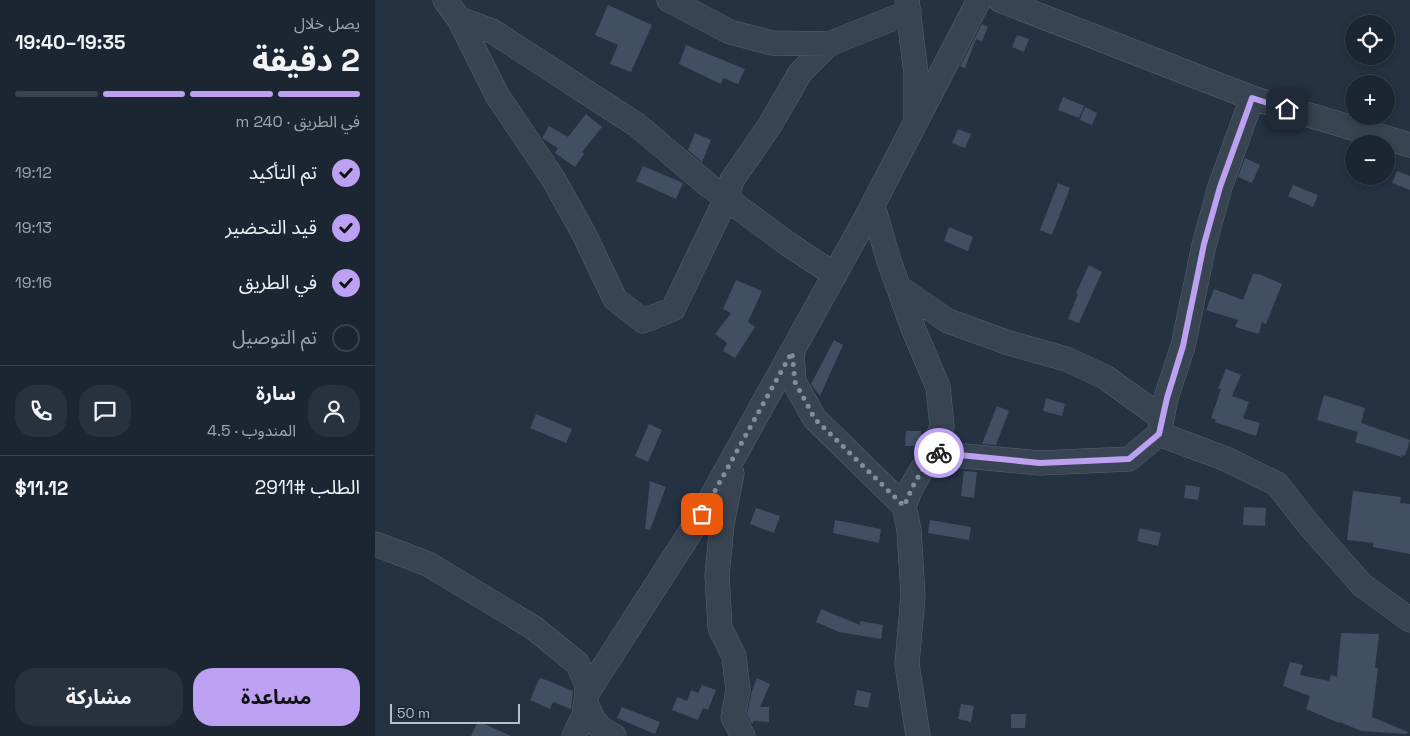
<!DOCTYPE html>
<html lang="ar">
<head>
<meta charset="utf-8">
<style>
  body { margin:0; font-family:"Space Grotesk","Noto Sans Arabic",sans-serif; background:#28323e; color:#f1f3f6; direction:rtl; height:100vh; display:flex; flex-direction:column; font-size:19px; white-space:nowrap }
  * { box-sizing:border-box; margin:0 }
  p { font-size:16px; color:#a0a5ac }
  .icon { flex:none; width:28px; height:28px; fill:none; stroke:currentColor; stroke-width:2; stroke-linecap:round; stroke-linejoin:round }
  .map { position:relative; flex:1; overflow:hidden; direction:ltr }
  .drawer { display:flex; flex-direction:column; background:#1b2632; width:375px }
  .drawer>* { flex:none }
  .fabs { position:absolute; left:970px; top:15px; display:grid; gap:10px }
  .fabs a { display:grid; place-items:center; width:50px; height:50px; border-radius:50%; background:#1b2632; box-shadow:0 2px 8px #0003,0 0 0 1px #39434d; font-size:25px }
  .scale { position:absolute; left:15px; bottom:12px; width:130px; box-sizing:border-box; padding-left:5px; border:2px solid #b6bfcc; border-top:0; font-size:14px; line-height:18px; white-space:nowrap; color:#b6bfcc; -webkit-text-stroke:4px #1e2937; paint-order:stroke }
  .pin { position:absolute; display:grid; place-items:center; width:42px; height:42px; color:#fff; margin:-21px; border-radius:10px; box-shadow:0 2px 8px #0006 }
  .courier { position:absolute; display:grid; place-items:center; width:50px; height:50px; margin:-25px; border:4px solid #bca0f2; border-radius:50%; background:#fff; color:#222; box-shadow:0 1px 6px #0007 }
  .summary em { font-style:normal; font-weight:700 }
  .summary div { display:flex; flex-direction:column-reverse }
  .summary { display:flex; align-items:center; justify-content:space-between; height:85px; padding:0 15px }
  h1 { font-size:32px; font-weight:700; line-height:38px }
  .bar { display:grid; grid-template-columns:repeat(4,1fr); gap:8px 5px; align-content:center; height:60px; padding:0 15px }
  .bar i { height:6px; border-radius:4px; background:#39434d }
  .bar .on { background:#bca0f2 }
  .bar p { grid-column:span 4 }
  .line { display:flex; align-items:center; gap:12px; padding:0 15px; border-top:1px solid #39434d }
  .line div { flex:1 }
  .round { display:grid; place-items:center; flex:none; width:52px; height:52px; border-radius:20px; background:#28323e }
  ol { padding:0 15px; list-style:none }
  li { display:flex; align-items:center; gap:15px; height:55px }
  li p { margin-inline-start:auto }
  li .icon { padding:5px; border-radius:50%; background:#bca0f2; color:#111; stroke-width:4 }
  li:last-child { color:#a0a5ac }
  li i { width:28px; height:28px; border:2px solid #39434d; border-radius:50% }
  .button { display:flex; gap:10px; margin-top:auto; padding:10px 15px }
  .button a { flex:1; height:58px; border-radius:20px; background:#bca0f2; color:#111; font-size:20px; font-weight:700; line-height:58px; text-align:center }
  .button a+a { background:#28323e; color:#f1f3f6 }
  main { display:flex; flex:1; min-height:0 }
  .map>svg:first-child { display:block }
  .building { fill:#405062 }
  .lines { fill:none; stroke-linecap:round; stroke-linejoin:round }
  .minor-casing { stroke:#57626f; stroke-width:25 }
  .minor { stroke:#394452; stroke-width:24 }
  .done { stroke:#838e9c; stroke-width:5; stroke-dasharray:0 9 }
  .route { stroke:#bca0f2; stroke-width:6 }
</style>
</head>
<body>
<main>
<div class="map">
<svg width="1035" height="736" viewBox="0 0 1035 736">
  <rect width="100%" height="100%" fill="#243242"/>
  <path class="building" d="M233,5l44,20 -21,47 -21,-8 8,-19 -23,-10z
    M607,24l6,3 -6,14 -6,-2 -11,29 -5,-2z
    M642,35l12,4 -5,13 -12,-5z
    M311,45l59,24 -7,15 -15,-6 -2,6 -42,-20z
    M688,97l21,9 -5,12 -21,-8z
    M710,107l12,6 -5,12 -12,-5z
    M211,114l16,13 -20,25 2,2 -9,13 -20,-14 3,-5 -16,-10 7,-12 19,11z
    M583,129l13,5 -6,14 -13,-5z
    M320,133l16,7 -9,22 -14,-12z
    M870,158l15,7 -8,18 -14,-6z
    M268,166l40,17 -7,16 -40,-18z
    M1022,171l13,5v14l-18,-7z
    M683,183l12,5 -18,47 -12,-5z
    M918,185l25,10 -5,12 -25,-11z
    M574,227l24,10 -5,14 -24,-10z
    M714,265l13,7 -23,51 -11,-4 10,-25 -2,-1z
    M878,274h6l23,10 -16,40 -4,-2 -3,12 -24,-7 3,-7 -32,-10 8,-21 29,11z
    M361,280l26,11 -14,31 7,5 -20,31 -12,-7 4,-8 -12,-9 16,-21 -8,-4z
    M459,340l9,5 -23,51 -9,-12z
    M851,369l15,6 -9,21 17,6 -6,16 17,5 -4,13 -41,-14 1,-2 -5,-2 10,-29 -3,-1z
    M949,395l41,13 -4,15 49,17 -5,16 -3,-1v2l-47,-15 3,-10 -41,-12z
    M671,398l19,6 -3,12 -19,-5z
    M622,406l12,5 -13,34 -14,-1z
    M161,414l36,15 -6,14 -36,-15z
    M274,424l13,6 -14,32 -13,-6z
    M531,431h15l-1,15h-15z
    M589,471l13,1 -3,26 -13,-2z
    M275,481l16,6 -16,43 -5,-1z
    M811,485l14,2 -2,13 -14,-2z
    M978,491l48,6 -1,6 10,1v50l-37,-7v-4l-26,-3z
    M869,507l22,1 -1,18 -22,-1z
    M381,508l24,8 -6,17 -24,-9z
    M460,520l46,9 -2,14 -46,-10z
    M555,520l41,7 -2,13 -41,-7z
    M765,528l21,5 -3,13 -21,-5z
    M446,609l39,16v-4l23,4 -2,14 -42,-7 -23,-10z
    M966,633l38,1 -4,34h3l-6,49 36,15 -1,2 -46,-3 -21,-9 -1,1 -33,-14 4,-13 -27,-10 7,-24 13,3 -3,10 29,6 2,-6 6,2z
    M166,678l32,13 -2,18 -18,-7 -3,7 -20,-9 9,-21z
    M382,678l13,6 -10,23h9v15l-15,-1 -2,3 -5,-9 5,-24z
    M327,685l14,5 -8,20 -5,-2 -5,12 -26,-10 5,-13 10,4 4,-11 7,3z
    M482,690l14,3 -3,15 -14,-3z
    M586,704l13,2 -3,16 -13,-3z
    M247,707l38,15 -5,12 -38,-16z
    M636,714h15l-1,14h-14z
    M103,721l33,15h-40z"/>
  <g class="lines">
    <defs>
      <path id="minor" d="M70,0l14,19 33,12 145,94 71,60 80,59 47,31
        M294,0l61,32 42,11 57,1
        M532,0l9,74v44
        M625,0l252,98 158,47
        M84,19l38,76 57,85 30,54 31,65 28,22 30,-12 53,-110 6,-19 38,-55 30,-52 29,-29 80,-32
        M877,98l-32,89 -16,58 -21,101 -17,52 -7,36 67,25 51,25 32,41 53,60 48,35
        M498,206l16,55 24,67 25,59 4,39 -10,27
        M523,287l50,34 61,22 57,16 39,18 57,41
        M417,352l2,30 21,37 89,87
        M357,473l-10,51 -5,51 3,53 14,28 4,34 -5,27 10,19
        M0,544l53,20 106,64 43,35 9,19 1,11 -3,22 -10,21
        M212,693l115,-179 164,-296 113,-218
        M212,705c5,15 12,24 27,31
        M543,736l-11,-72 6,-68 -4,-66 -5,-24 8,-20 20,-33 108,10 89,-4 30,-25"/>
    </defs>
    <use href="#minor" class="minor-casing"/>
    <use href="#minor" class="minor"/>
  </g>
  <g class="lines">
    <path class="done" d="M327,514l90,-162 3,30 20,37 89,87 9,-20 19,-33h7"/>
    <path class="route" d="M564,453l101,10 89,-4 30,-25 8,-36 16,-52 21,-102 16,-57 32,-89 35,11"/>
  </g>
</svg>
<div class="fabs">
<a><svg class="icon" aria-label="locate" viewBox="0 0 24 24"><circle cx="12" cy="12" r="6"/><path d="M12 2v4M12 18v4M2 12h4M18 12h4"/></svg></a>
<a>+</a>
<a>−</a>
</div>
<div class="scale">50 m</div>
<div class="pin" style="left:327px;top:514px;background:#ea580c"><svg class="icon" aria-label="bag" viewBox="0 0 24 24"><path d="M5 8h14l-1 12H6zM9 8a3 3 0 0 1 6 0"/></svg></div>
<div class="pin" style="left:912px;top:109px;background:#1f2937"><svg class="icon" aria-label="home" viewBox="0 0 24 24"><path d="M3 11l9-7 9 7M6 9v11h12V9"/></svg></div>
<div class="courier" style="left:564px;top:453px"><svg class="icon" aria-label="bike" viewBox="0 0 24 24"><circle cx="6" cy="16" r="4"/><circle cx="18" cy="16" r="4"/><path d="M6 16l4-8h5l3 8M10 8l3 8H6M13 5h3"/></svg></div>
</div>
<section class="drawer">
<div class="summary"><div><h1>2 دقيقة</h1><p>يصل خلال</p></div><em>19:35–19:40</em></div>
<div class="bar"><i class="on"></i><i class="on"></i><i class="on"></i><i></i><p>في الطريق · 240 m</p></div>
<ol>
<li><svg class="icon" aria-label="check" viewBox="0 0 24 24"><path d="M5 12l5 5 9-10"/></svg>تم التأكيد<p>19:12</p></li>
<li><svg class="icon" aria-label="check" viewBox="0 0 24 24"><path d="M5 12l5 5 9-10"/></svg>قيد التحضير<p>19:13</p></li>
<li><svg class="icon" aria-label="check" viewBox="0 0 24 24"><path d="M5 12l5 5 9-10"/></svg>في الطريق<p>19:16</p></li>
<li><i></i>تم التوصيل</li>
</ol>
<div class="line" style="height:90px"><a class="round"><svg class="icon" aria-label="person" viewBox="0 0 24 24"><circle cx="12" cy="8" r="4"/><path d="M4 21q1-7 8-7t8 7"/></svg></a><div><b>سارة</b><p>المندوب · 4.5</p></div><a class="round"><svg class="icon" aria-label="chat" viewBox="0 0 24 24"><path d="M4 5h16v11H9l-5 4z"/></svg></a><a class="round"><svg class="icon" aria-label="phone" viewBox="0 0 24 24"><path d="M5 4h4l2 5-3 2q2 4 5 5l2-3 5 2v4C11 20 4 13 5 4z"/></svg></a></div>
<div class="line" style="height:65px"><div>الطلب #2911</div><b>$11.12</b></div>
<div class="button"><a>مساعدة</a><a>مشاركة</a></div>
</section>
</main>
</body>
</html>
